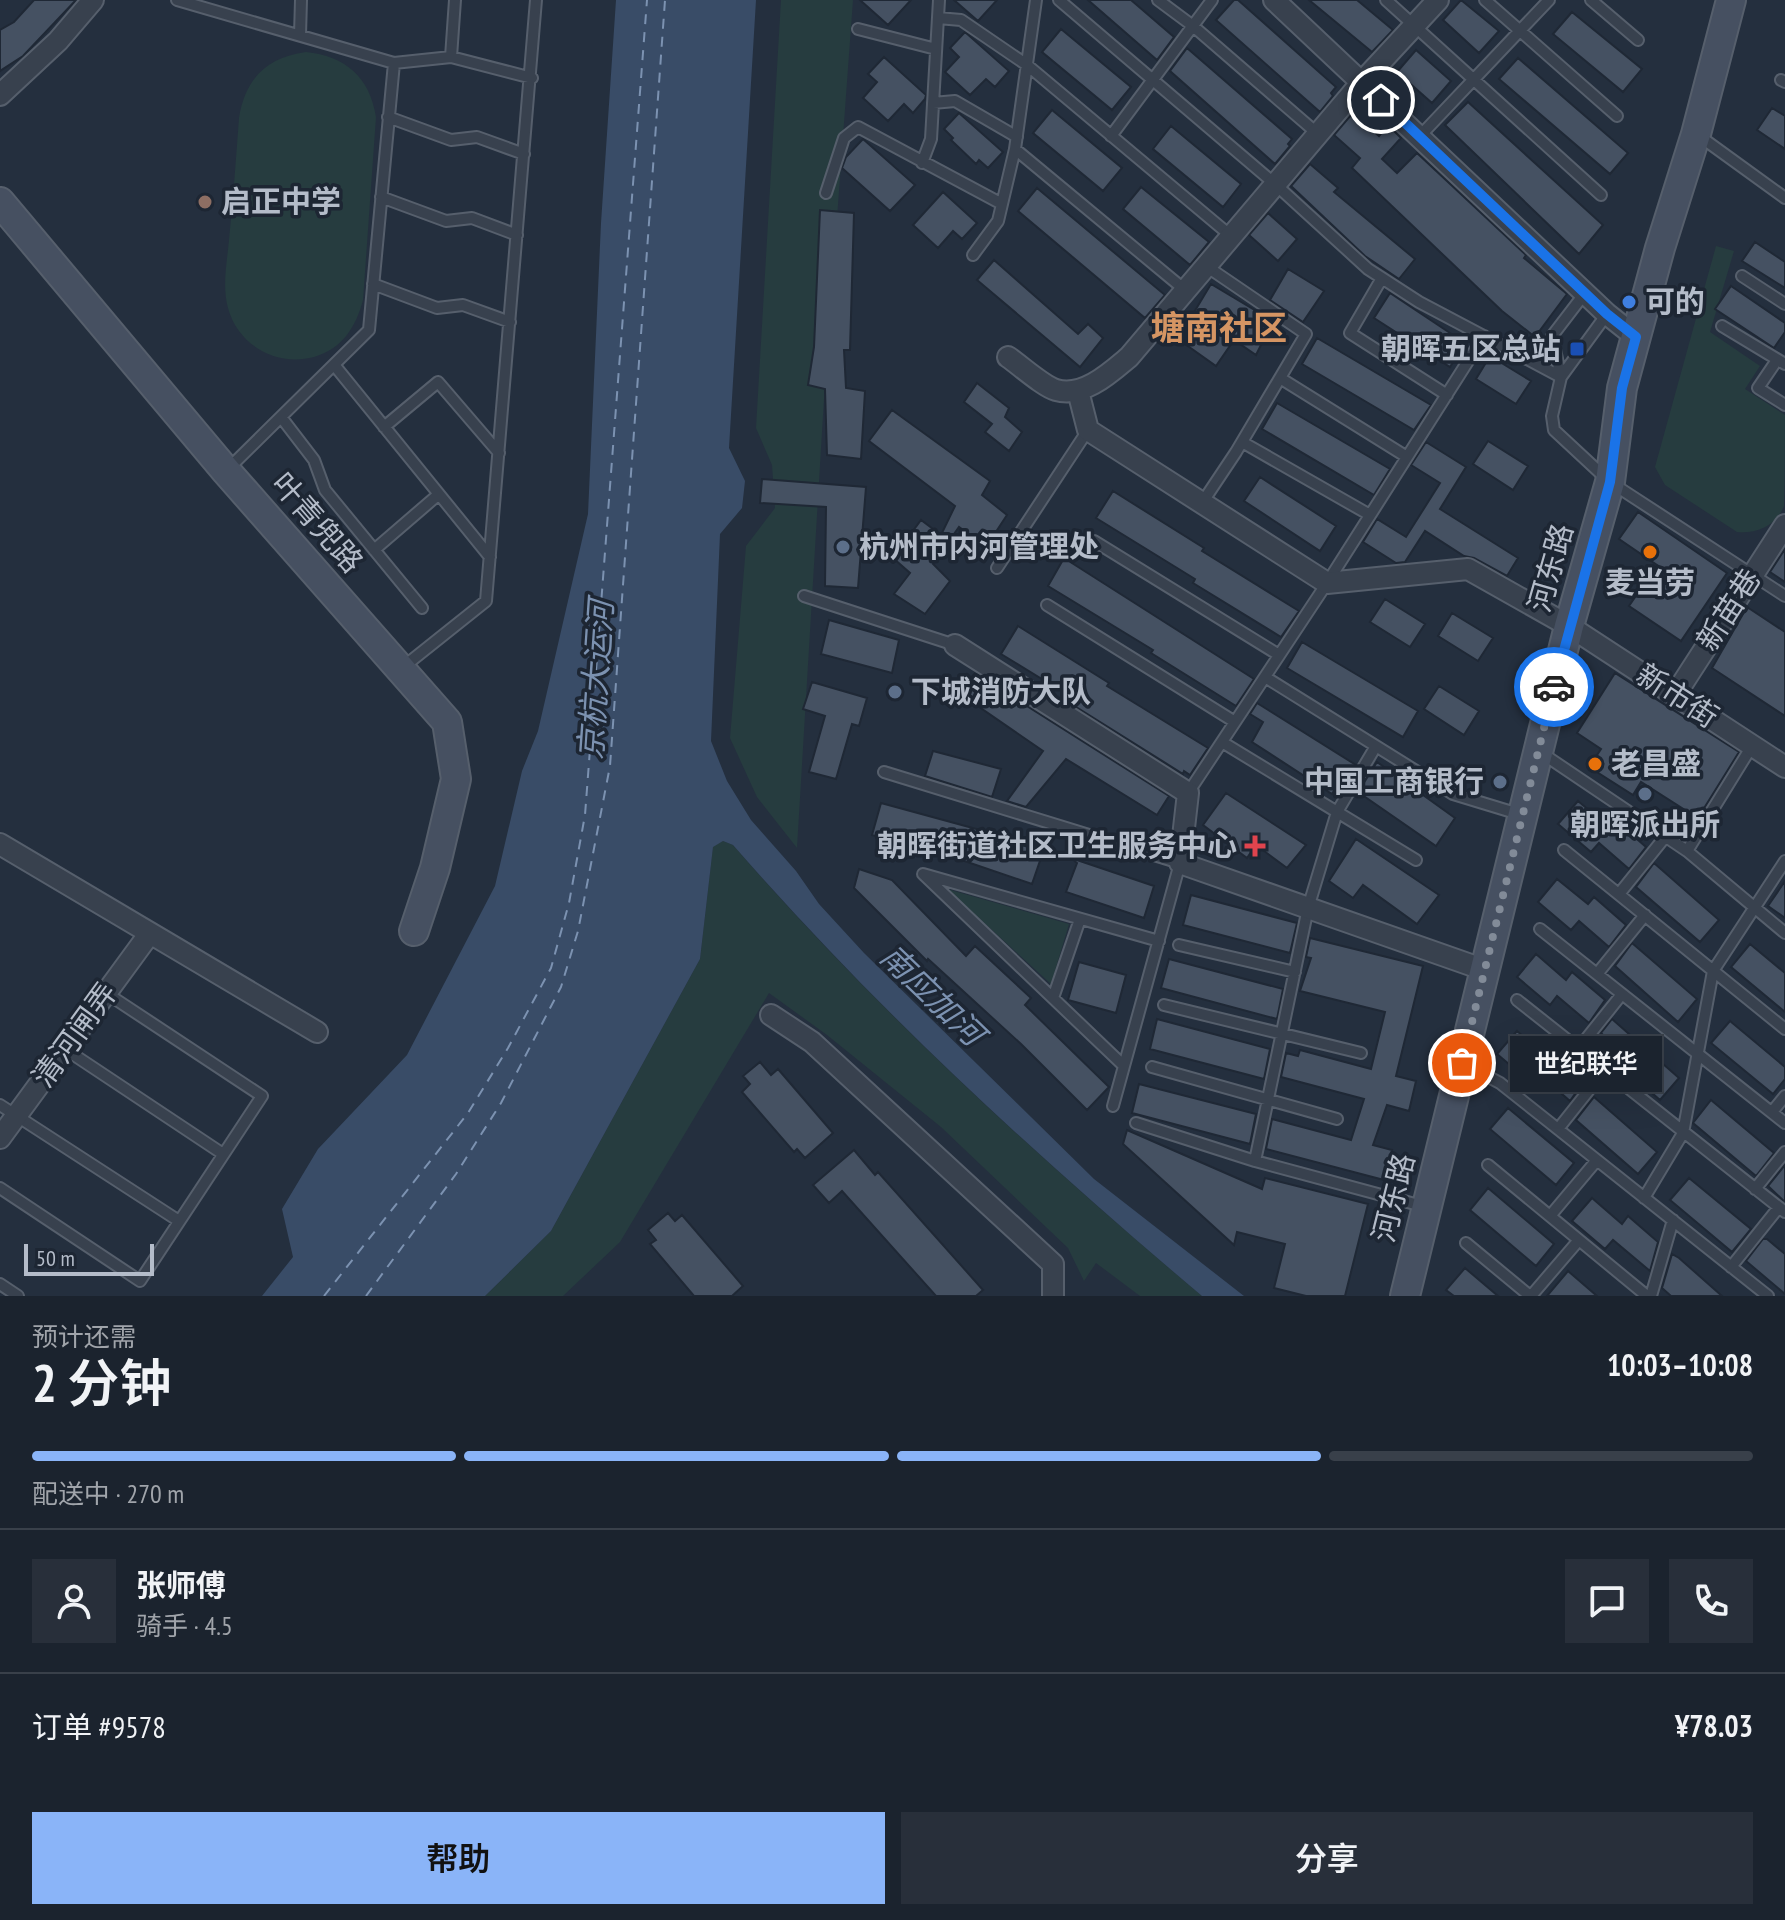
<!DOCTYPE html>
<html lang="zh">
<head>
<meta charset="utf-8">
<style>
  body { margin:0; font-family:"PT Sans Narrow","Noto Sans SC",sans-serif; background:#282f3a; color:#f1f3f6; height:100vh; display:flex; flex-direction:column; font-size:30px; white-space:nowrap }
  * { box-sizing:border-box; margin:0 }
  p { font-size:26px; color:#a0a4aa }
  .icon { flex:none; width:44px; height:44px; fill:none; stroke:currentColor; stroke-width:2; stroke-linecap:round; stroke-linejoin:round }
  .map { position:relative; height:1296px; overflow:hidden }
  .sheet { display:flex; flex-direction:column; background:#1b232e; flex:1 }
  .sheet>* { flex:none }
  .scale { position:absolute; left:24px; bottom:20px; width:130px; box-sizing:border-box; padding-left:8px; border:4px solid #b4bcc9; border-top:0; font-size:22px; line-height:28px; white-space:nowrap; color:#b4bcc9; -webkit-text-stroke:6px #1d2633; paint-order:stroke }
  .pin { position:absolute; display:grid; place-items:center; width:68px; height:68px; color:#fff; margin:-34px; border:4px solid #fff; border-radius:50%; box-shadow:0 2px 8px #0007 }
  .courier { position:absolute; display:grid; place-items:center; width:80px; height:80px; margin:-40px; border:6px solid #1a73e8; border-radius:50%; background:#fff; color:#222; box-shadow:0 2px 10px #0007 }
  .bubble { position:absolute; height:56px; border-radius:0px; background:#1b232e; box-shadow:0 8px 32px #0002,0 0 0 2px #39404a; font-size:26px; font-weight:600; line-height:56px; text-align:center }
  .headline em { font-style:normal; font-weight:600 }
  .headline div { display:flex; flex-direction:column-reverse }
  .headline { display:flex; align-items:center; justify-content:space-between; height:136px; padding:0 32px }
  h1 { font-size:52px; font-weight:600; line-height:60px }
  .bar { display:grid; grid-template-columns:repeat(4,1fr); gap:12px 8px; align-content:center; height:96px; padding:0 32px }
  .bar i { height:10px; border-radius:6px; background:#39404a }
  .bar .current { background:#8ab4f8 }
  .bar p { grid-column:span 4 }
  .line { display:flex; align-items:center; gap:20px; padding:0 32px; border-top:2px solid #39404a }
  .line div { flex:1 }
  .round { display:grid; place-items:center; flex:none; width:84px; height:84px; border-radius:0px; background:#282f3a }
  .primary-button { display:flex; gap:16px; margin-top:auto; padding:16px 32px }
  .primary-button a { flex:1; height:92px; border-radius:0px; background:#8ab4f8; color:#111; font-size:32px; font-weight:600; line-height:92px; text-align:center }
  .primary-button a+a { background:#282f3a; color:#f1f3f6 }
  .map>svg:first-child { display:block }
  .green { fill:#263c3f }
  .water { fill:#394c67 }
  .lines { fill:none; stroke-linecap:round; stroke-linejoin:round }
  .ferry { stroke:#7c92b1; stroke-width:2; stroke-dasharray:10 8; stroke-linecap:butt }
  .building { fill:#455162; stroke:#1f2835; stroke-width:2 }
  .lane-casing { stroke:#565f6c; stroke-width:14 }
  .street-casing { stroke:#565f6c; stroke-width:24 }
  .secondary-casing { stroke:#565f6c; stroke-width:32 }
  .lane { stroke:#38414e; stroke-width:10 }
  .street { stroke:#38414e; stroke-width:20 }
  .secondary { stroke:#465061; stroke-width:28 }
  .done { stroke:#828b98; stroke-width:8; stroke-dasharray:0 14.4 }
  .route { stroke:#1a73e8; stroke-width:10 }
  .education-dot { fill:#8d6e63; stroke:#1d2633; stroke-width:3 }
  .shop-dot { fill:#3f7fe0; stroke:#1d2633; stroke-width:3 }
  .transit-dot { fill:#1a4fb4; stroke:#1d2633; stroke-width:3 }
  .service-dot { fill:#5c6f8a; stroke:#1d2633; stroke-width:3 }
  .food-dot { fill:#e8710a; stroke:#1d2633; stroke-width:3 }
  .health-dot { fill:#e0444e; stroke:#1d2633; stroke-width:3 }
  .labels { text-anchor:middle; stroke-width:7; stroke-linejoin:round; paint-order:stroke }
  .poi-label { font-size:30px; font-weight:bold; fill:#b4bcc9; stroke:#1d2633; text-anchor:start }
  .street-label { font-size:30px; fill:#b4bcc9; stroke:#1d2633 }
  .water-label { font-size:32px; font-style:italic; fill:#7c92b1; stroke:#1d2633 }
  .quarter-label { font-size:34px; font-weight:bold; fill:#d59563; stroke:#1d2633 }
</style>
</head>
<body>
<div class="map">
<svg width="1785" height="1296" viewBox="0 0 1785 1296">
  <rect width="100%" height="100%" fill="#242f3e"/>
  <path class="green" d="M781,0h72l-28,382 -28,466 -40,-51 -27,-59 16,-192 29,-38 -3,-43 -16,-37z
    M306,52c39,4 64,25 70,65l-13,183c-7,27 -21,49 -49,57 -38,10 -76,-12 -86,-49 -6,-22 -1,-46 1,-68 4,-40 7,-81 10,-122 6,-39 28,-61 67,-66z
    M1716,246l18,5 -24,81 50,34 -15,23 40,26c0,17 0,79 -1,91 -8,20 -28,28 -47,26l-72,-47 -10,-18z
    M723,841l10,4c142,164 303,311 469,451h-62l-44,-33 -12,18 -16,-33 -127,-121 -114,-92 -58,-42 -149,249 -57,54h-78l66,-65 149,-272 13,-113z
    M947,889l122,35 -18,60z"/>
  <path class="water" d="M616,0h140l-27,448 16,33 -3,27 -22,26 -9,207 16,40 24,39 45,51 23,33 45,49 230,226 150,117h-42c-166,-140 -326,-287 -469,-451l-10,-4 -10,6 -13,112 -149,272 -66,65h-223l31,-39 -11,-48 36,-60 89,-94 88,-169 27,-115 16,-40 50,-217 13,-291z"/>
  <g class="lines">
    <path class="ferry" d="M324,1296l144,-183 40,-65 43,-80 18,-65 16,-88 62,-815
      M366,1296l90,-122 45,-71 60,-116 17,-56 32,-165 55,-766"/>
  </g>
  <path class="building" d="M34,0h42l-53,56 -23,15v-41l14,-8z
    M860,0h51l-23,25z
    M954,0h43l-19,21z
    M1088,0h43l43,37 -17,23z
    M1234,0h4l98,87 -5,6 2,3 -13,16 -104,-92z
    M1309,0h48l36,30 -21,22z
    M1461,0l38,31 -20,22 -36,-33z
    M1572,12l70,57 -19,23 -70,-58z
    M1061,29l70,58 -19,23 -70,-58z
    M965,32l44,39 -14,16 -9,-8 -16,16 -25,-23 14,-15 -9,-9z
    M1187,48l105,91 -4,5 2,2 -15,18 -105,-93z
    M1416,50l35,31 -19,22 -35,-31z
    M884,57l42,38 -1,4 -12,14 -9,-9 -16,17 -25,-23 14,-16 -9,-8z
    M1518,58l110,95 -18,21 -111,-95z
    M1468,102l135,123 -24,29 -134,-129z
    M1772,108l13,8v33l-28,-19z
    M1052,110l70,58 -19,23 -70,-58z
    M959,113l44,39 -15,16 -9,-8 -3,4 -25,-24 2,-2 -9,-9z
    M1351,115l5,1 23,20 9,-11 13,13 -19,21 15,14 20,-20 109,102 -2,3 43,36 -32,43 -33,-26 -150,-143 8,-10 -26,-23z
    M1171,126l70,58 -18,23 -70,-58z
    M863,139l52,46 -25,26 -48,-43 4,-11z
    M1310,164l28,24 -4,4 81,67 -16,20 -34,-23 -74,-70z
    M1141,187l68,55 -19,23 -67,-56z
    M1037,188l128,107 -20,23 -127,-107z
    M943,192l34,31 -15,16 -9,-8 -15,17 -25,-23z
    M820,210l34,3 -4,137h-6l2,38 19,3 -4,68 -34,-4 -2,-66 -17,-4 6,-38z
    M1268,213l29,26 -19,22 -29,-26z
    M1755,242l30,20v26l-43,-27z
    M994,260l84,74 10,-10 15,14 -23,29 -103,-87z
    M1288,269l36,22 -21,31 -33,-22z
    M1211,284l62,37 -17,34 -22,-15 -18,26 -38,-27z
    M1731,286l54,37v9l-11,16 -59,-39z
    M1390,293l75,50 -15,24 -76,-49z
    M1317,338l114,67 -17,25 -112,-66z
    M1490,356l41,25 -15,23 -40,-25z
    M977,383l32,25 -4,9 17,15 -13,19 -24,-19 7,-8 -28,-22z
    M1277,403l113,66 -16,26 -112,-66z
    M892,410l98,71 -8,14 25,20 -21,32 -27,-20 -26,37 17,17 -25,33 -31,-20 16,-21 -17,-15 28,-38 20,15 14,-29 -86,-65z
    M1488,441l40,25 -15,24 -40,-26z
    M1426,442l40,25 -26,42 78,49 -11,18 -33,-18 -10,-2 -39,-25 -20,31 -9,1 -33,-21 14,-23 29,18 34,-54 -29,-18z
    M1260,477l76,49 -16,25 -76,-50z
    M762,479l104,8 -8,101 -33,-2 1,-79 -66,-4z
    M1113,491l91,57 -2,3 97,60 -18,26 -88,-54 2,-4 -99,-61z
    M1638,512l89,61 -46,68 -52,-35 28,-41 -38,-26z
    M1785,549v33l-15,-10z
    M1064,558l190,121 -18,27 -85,-53 2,-3 -105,-64z
    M1385,599l40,25 -15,23 -40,-25z
    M1747,607l38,25v84l-73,-48z
    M1452,613l41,25 -15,23 -40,-25z
    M829,620l70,20 -7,33 -71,-19z
    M1018,626l91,57 -2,3 101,62 -18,27 -6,-4 -1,3 -110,-69 3,-5 -75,-46z
    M1302,642l116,69 -15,26 -116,-69z
    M975,673l194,123 -12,19 -91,-56 -40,48 -19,-6 36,-50 -84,-58z
    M1615,673l124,79 -51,82 -13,-9 10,-15 -44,-28 -8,13 -44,-28 12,-18 -24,-16z
    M812,682l55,16 -8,28 -7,-2 -16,55 -27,-7 16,-56 -22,-7z
    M1439,686l40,25 -15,24 -40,-26z
    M1257,703l99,62 -11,18 -4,-3 -9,14 -80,-52 11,-20 -13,-8z
    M933,751l68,18 -9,28 -67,-21z
    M1377,762l78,56 -19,28 -78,-54z
    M1226,793l80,52 -19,23 -31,-23 -9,13 -44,-33z
    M1578,801l30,25 6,-7 32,28 -17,22 -30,-26 -8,9 -33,-28z
    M881,803l99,27 -3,12 7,-10 59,20 -11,32 -94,-32 -66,-17z
    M1356,839l83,56 -22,29 -54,-39 -10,13 -24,-17z
    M1071,858l83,28 -10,32 -78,-26 11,-29z
    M1654,863l65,57 -19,22 -64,-55z
    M859,869l33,11 74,76 9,-10 56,52 -6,7 84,82 -22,23 -66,-66 -93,-85 -1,2 -73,-73z
    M1557,879l31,25 6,-7 32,28 -17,22 -30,-26 -8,9 -33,-28z
    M1785,881v37l-17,-12z
    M1191,895l106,28 -7,30 -107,-28z
    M1310,938l113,28 -27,110 20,5 -7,30 -22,-6 -14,40 19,5 -8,30 -118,-31 6,-30 79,21 13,-41 -83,-22 5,-24 12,3 2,-6 71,19 14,-57 -85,-21 11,-33 -5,-1z
    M1632,943l65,56 -19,23 -63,-56z
    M1750,944l35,29v39l-54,-45z
    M1536,954l30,26 6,-8 33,28 -16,23 -32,-27 -7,9 -33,-28z
    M1169,959l114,30 -6,30 -116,-31z
    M1079,962l47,13 -10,38 -48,-13z
    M1157,1019l113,30 -6,30 -114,-30z
    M1612,1019l67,59 -19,22 -64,-56 8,-8 -3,-3z
    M1730,1021l55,46v12l-12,15 -62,-51z
    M1517,1031l30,26 6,-7 33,28 -16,23 -32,-28 -8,9 -33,-28z
    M760,1062l11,13 7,-6 55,64 -28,25 -8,-9 -3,3 -52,-60 8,-8 -7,-8z
    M1139,1084l117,30 -6,30 -118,-31z
    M1594,1097l63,55 -19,22 -62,-54z
    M1711,1100l63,53 -18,23 -63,-53z
    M1508,1108l66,55 -18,22 -66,-56z
    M1127,1130l135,59 3,-11 103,26 -23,92h-39l-32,-8 11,-44 -48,-12 -3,13 -111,-101z
    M854,1150l21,25 3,-3 105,118 -7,6h-40l-94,-105 -13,12 -16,-18z
    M1785,1165v37l-17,-16z
    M1689,1178l62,51 -19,23 -62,-52z
    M1488,1188l66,56 -18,22 -66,-56z
    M1592,1198l30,26 6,-8 30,26 -8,29 -37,-31 -8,9 -33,-28z
    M668,1213l7,8 7,-6 61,71 -11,10h-38l-44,-52 6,-4 -8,-10z
    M1763,1239h4l18,15v40l-39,-33z
    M1672,1254l7,4 43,38h-51l-9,-8z
    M1465,1268l33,28h-44l-8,-6z
    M1568,1271l29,25h-50z"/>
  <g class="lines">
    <defs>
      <path id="lane" d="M177,0l217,63 -25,267 -141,139
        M1059,0l216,184 93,85 51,33 142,75
        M1158,0l35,26 125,108
        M1386,0l215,195
        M1485,0l132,116
        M1591,0l47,40
        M938,18l23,2 66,45 204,171
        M858,29l78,20
        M300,35l1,-35
        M451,57l4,-57
        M394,63l57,-6 81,21
        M1781,80l4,2
        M933,103l22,-2 62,36
        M388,117l63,23 26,-3 47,17
        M1698,135l87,63
        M1111,136l101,-136
        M1420,136l129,-136
        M1015,149l170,141
        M922,163l9,-24 8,-139
        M826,193l18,-55 14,-11 144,77
        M381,197l65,24 26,-3 45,17
        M973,255l25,-34 17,-72 21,-149
        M1742,276l43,28
        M1382,278l-32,55 97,62
        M373,284l64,24 26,-3 47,17
        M1607,314l-46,63 -9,39 2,14 56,52 175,114
        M1722,326l63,38
        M1777,360l-19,28 27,17
        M335,366l155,191
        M1561,377l-9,-41 33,-43
        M1280,378l127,79
        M281,417l33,43 11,30 97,118
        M384,427l54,-45 61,71
        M1242,442l128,73
        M1202,503l34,-51 70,-118 -100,-68
        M1094,541l185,114
        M374,550l65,-56
        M997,568l91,-138
        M804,596l151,49
        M1047,605l188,117
        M402,668l84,-67 50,-601
        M1265,677l188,117 69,21
        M1222,742l194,118
        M1540,752l147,99 98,82
        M884,772l296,91 -67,243
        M1188,793l139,-210 157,-247
        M1564,850l221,179
        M1687,851l65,-105
        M1619,894l46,-57
        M1540,929l245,194
        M1179,945l116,27
        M1597,974l48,-59
        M1053,998l27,-79
        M1517,1000l268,212
        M1164,1005l197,48
        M65,1049l158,105
        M1578,1049l44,-55
        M1464,1064l36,19 268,213
        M1124,1066l-201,-192 236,67
        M1152,1067l185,52
        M0,1105l179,116
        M1772,1112l13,-16
        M1136,1123l119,38 171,46
        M1558,1129l47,-59
        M1255,1161l53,-253 29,-96 39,-66
        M1488,1165l159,131
        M0,1188l140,93 122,-185 -156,-103
        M1755,1189l30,-37
        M1644,1198l39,-65 30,-162 72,-110
        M1550,1216l47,-56
        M1466,1243l64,53
        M1731,1267l48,-60
        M0,1284l18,12
        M1531,1296l48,-56
        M1651,1296l22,-76"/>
      <path id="street" d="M1274,0l333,314 29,23
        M0,95l58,-54 35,-41
        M1008,357c13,9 35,29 48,33 27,8 54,-17 73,-33l233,-275 76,-82
        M1078,391l10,39 239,153 141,-14 101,57 216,141
        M955,645l233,148 -8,70 305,107
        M1675,695l110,-170
        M0,844l317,188
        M771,1015l41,27 241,222v32
        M0,1138l150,-205"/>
      <path id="secondary" d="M0,202l226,269 221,251 9,57 -21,89 -21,63
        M1405,1296l164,-670 41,-144 12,-94 38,-140 36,-114 35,-134"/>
    </defs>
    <use href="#lane" class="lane-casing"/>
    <use href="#street" class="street-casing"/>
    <use href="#secondary" class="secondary-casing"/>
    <use href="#lane" class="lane"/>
    <use href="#street" class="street"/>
    <use href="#secondary" class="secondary"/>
  </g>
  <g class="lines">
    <path class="done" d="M1462,1063l92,-376"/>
    <path class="route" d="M1381,100l226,214 29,23 -14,51 -12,94 -56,205"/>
  </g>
  <circle class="education-dot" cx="205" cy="202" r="8"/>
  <circle class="shop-dot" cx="1629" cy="302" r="8"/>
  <rect class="transit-dot" x="1569" y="341" width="16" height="16" rx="4"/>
  <g class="service-dot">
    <circle cx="843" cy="547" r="8"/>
    <circle cx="895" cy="692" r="8"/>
    <circle cx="1500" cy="782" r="8"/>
    <circle cx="1645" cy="794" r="8"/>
  </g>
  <g class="food-dot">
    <circle cx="1650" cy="552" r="8"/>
    <circle cx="1595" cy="764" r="8"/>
  </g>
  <path class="health-dot" d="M1251 834h8v8h8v8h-8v8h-8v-8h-8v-8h8z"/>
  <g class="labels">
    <g class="poi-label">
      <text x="221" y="212">启正中学</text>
      <text x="1645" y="312">可的</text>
      <text x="1561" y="359" text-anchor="end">朝晖五区总站</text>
      <text x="859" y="557">杭州市内河管理处</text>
      <text x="1650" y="593" text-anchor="middle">麦当劳</text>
      <text x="911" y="702">下城消防大队</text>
      <text x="1611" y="774">老昌盛</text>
      <text x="1484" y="792" text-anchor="end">中国工商银行</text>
      <text x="1645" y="835" text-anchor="middle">朝晖派出所</text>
      <text x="1237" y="856" text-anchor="end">朝晖街道社区卫生服务中心</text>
    </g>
    <g class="street-label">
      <text transform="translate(317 523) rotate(49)" y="10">叶青兜路</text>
      <text transform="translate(1551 568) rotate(-74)" y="10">河东路</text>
      <text transform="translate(1729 610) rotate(-57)" y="10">新苗巷</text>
      <text transform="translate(1677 696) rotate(33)" y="10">新市街</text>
      <text transform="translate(75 1035) rotate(-54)" y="10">清河闸弄</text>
      <text transform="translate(1394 1198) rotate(-76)" y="10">河东路</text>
    </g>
    <g class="water-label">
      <text transform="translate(596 680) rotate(-86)" y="11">京杭大运河</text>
      <text transform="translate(932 995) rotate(44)" y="11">南应加河</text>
    </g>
    <g class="quarter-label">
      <text x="1219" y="340">塘南社区</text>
    </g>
  </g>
</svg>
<div class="scale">50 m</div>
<div class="pin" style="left:1462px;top:1063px;background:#ea580c"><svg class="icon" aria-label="bag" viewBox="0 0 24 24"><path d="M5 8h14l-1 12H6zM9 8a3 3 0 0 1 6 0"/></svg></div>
<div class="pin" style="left:1381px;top:100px;background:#1f2937"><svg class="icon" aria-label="home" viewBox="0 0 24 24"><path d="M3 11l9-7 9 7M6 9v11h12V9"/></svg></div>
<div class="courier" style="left:1554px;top:687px"><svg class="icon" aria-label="car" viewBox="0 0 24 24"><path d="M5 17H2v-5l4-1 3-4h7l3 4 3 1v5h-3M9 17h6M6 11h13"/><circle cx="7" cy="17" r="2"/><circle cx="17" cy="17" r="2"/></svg></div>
<div class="bubble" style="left:1510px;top:1036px;width:152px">世纪联华</div>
</div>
<section class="sheet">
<div class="headline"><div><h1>2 分钟</h1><p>预计还需</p></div><em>10:03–10:08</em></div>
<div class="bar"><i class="current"></i><i class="current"></i><i class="current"></i><i></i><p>配送中 · 270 m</p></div>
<div class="line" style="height:144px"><a class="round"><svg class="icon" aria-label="person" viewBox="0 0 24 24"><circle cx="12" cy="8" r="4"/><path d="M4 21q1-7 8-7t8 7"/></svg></a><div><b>张师傅</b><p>骑手 · 4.5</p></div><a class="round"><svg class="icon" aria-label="chat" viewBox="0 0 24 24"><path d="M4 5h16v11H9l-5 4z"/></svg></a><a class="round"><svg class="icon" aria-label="phone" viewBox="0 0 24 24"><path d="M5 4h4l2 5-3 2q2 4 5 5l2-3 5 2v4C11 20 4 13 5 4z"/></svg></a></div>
<div class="line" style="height:104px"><div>订单 #9578</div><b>¥78.03</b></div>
<div class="primary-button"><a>帮助</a><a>分享</a></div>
</section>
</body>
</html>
